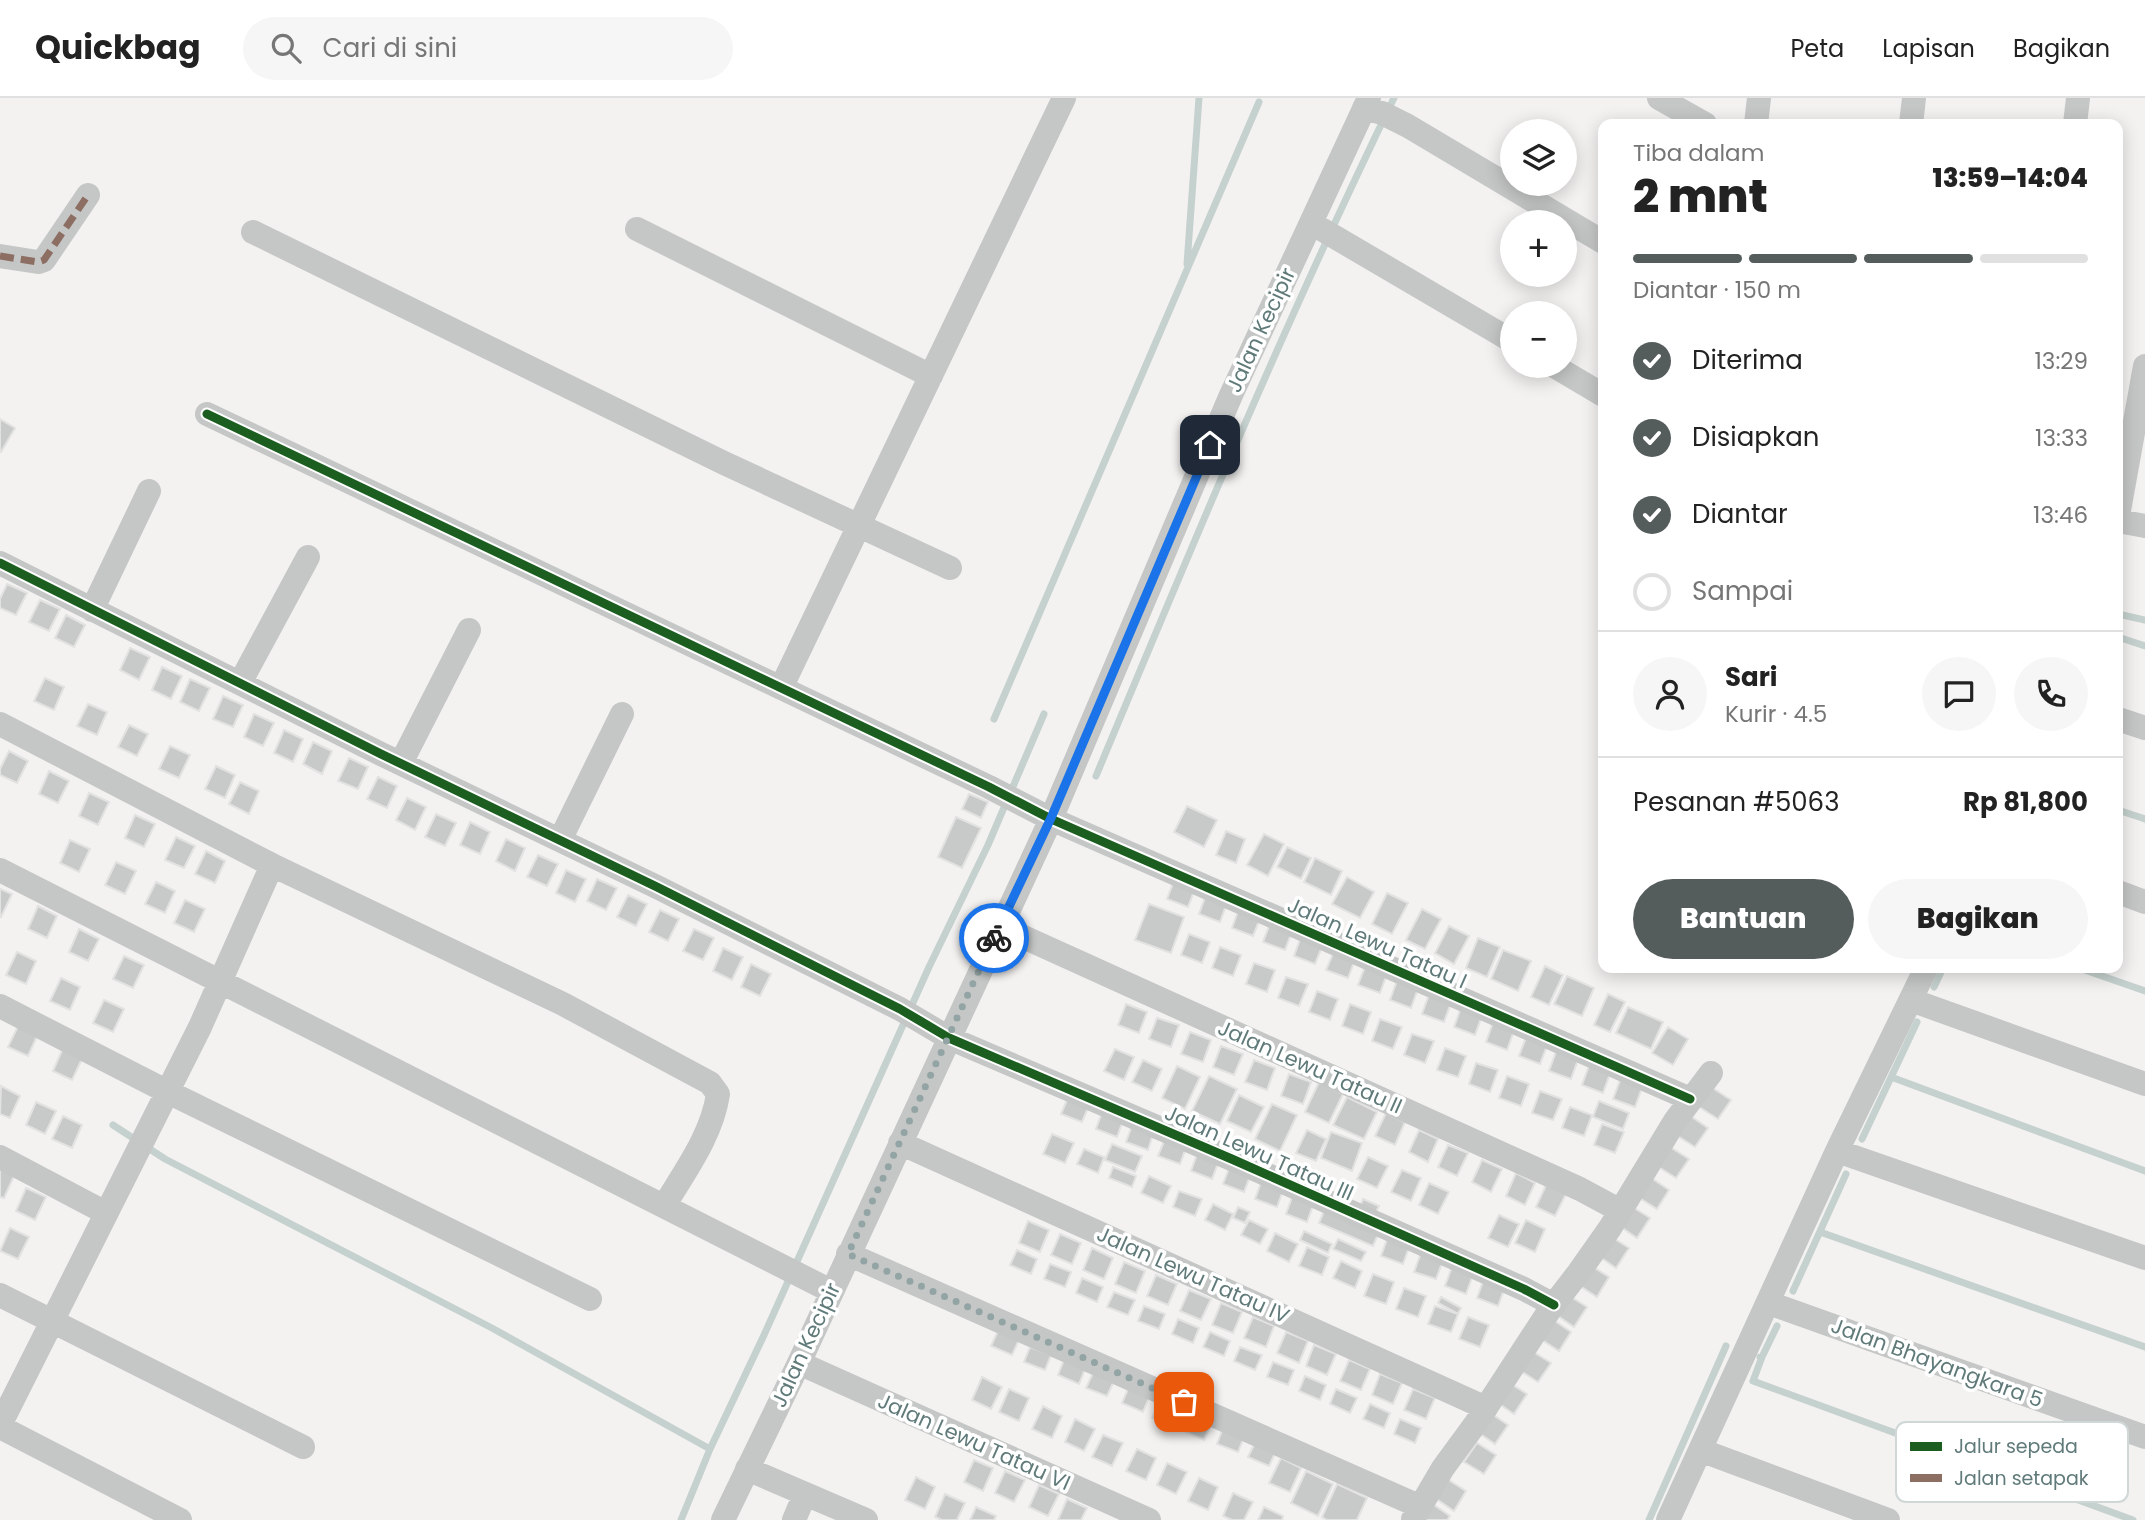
<!DOCTYPE html>
<html lang="id">
<head>
<meta charset="utf-8">
<style>
  body { margin:0; font-family:Poppins,sans-serif; background:#f6f6f6; color:#222; height:100vh; display:flex; flex-direction:column; font-size:26px; white-space:nowrap }
  * { box-sizing:border-box; margin:0 }
  p { font-size:23px; color:#767676 }
  .icon { flex:none; width:38px; height:38px; fill:none; stroke:currentColor; stroke-width:2; stroke-linecap:round; stroke-linejoin:round }
  .map { position:relative; flex:1; overflow:hidden }
  .sheet { position:absolute; left:1598px; top:21px; width:525px; height:854px; display:flex; flex-direction:column; background:#fff; border-radius:14px; box-shadow:0 4px 18px #0003 }
  .sheet>* { flex:none }
  .controls { position:absolute; left:1500px; top:21px; display:grid; gap:14px }
  .controls a { display:grid; place-items:center; width:77px; height:77px; border-radius:50%; background:#fff; box-shadow:0 4px 18px #0003; font-size:35px }
  .pin { position:absolute; display:grid; place-items:center; width:60px; height:60px; color:#fff; margin:-30px; border-radius:14px; box-shadow:0 4px 10px #0006 }
  .courier { position:absolute; display:grid; place-items:center; width:70px; height:70px; margin:-35px; border:5px solid #1a73e8; border-radius:50%; background:#fff; color:#222; box-shadow:0 2px 9px #0007 }
  .head em { font-style:normal; font-weight:800 }
  .head div { display:flex; flex-direction:column-reverse }
  .head { display:flex; align-items:center; justify-content:space-between; height:119px; padding:0 35px }
  h1 { font-size:46px; font-weight:800; line-height:52px }
  .bar { display:grid; grid-template-columns:repeat(4,1fr); gap:10px 7px; align-content:center; height:84px; padding:0 35px }
  .bar i { height:9px; border-radius:5px; background:#e0e0e0 }
  .bar .on { background:#555c5c }
  .bar p { grid-column:span 4 }
  .line { display:flex; align-items:center; gap:18px; padding:0 35px; border-top:2px solid #e0e0e0 }
  .line div { flex:1 }
  .round { display:grid; place-items:center; flex:none; width:74px; height:74px; border-radius:37px; background:#f6f6f6 }
  ol { padding:0 35px; list-style:none }
  li { display:flex; align-items:center; gap:21px; height:77px }
  li p { margin-inline-start:auto }
  li .icon { padding:7px; border-radius:50%; background:#555c5c; color:#fff; stroke-width:4 }
  li:last-child { color:#767676 }
  li i { width:38px; height:38px; border:4px solid #e0e0e0; border-radius:50% }
  .cta { display:flex; gap:14px; margin-top:auto; padding:14px 35px }
  .cta a { flex:1; height:80px; border-radius:42px; background:#555c5c; color:#fff; font-size:28px; font-weight:800; line-height:80px; text-align:center }
  .cta a+a { background:#f6f6f6; color:#222 }
  header { display:flex; align-items:center; gap:42px; box-sizing:border-box; height:98px; padding:0 35px; background:#fff; border-bottom:2px solid #e0e0e0 }
  header strong { font-size:33px }
  nav { display:flex; gap:38px; margin-inline-start:auto; font-size:24px }
  .search { width:490px; height:63px; background:#f6f6f6; display:flex; align-items:center; gap:18px; box-sizing:border-box; padding:0 24px; border-radius:38px; color:#767676; font-size:26px }
  .map>svg:first-child { display:block }
  .lines { fill:none; stroke-linecap:round; stroke-linejoin:round }
  .stream { stroke:#c5d1ce; stroke-width:7 }
  .building { fill:#c8cac9; stroke:#e2e2e1; stroke-width:2 }
  .minor { stroke:#c5c7c6; stroke-width:24 }
  .quiet { stroke:#8d6e63; stroke-width:7; stroke-dasharray:14 7; stroke-linecap:butt }
  .cycleway-casing { stroke:#fff; stroke-width:13 }
  .cycleway { stroke:#1b5e20; stroke-width:9 }
  .done { stroke:#93a4a4; stroke-width:7; stroke-dasharray:0 12.6 }
  .route { stroke:#1a73e8; stroke-width:9 }
  .labels { text-anchor:middle; stroke-width:7; stroke-linejoin:round; paint-order:stroke }
  .street-label { font-size:21px; fill:#607a7a; stroke:#fff }
  .key { fill:#fff; stroke:#cfd7d7; stroke-width:2 }
  .key-label { font-size:19px; fill:#607a7a }
</style>
</head>
<body>
<header>
<strong>Quickbag</strong>
<div class="search"><svg class="icon" aria-label="search" viewBox="0 0 24 24"><circle cx="10" cy="10" r="6"/><path d="M15 15l6 6"/></svg>Cari di sini</div>
<nav><a>Peta</a><a>Lapisan</a><a>Bagikan</a></nav>
</header>
<div class="map">
<svg width="2145" height="1422" viewBox="0 0 2145 1422">
  <rect width="100%" height="100%" fill="#f3f2f1"/>
  <g class="lines">
    <path class="stream" d="M1187,166l12,-166
      M2118,516l27,6
      M2118,539l27,9
      M994,621l265,-617
      M1096,678c95,-228 190,-456 298,-678
      M2118,712l27,9
      M2079,870l66,23
      M1934,889l9,-19
      M1891,979l254,94
      M113,1027l52,34 325,168 220,122 54,-114 165,-368 59,-122 56,-131
      M1862,1041l55,-117
      M1820,1134l325,115
      M1793,1193l53,-117
      M1760,1259h2l15,-31
      M1762,1259l-9,24 380,139
      M681,1422l29,-71
      M1649,1422l77,-174"/>
  </g>
  <path class="building" d="M0,321l15,9 -14,24h-1z
    M7,486l20,9 -11,22 -16,-7v-9z
    M40,502l20,9 -11,22 -20,-9z
    M66,517l19,10 -11,22 -19,-9z
    M130,550l20,9 -11,23 -19,-10z
    M162,569l20,9 -11,23 -19,-9z
    M45,580l19,9 -10,23 -20,-9z
    M190,581l20,9 -11,23 -19,-9z
    M223,598l20,9 -10,22 -20,-8z
    M88,606l19,8 -10,23 -20,-9z
    M254,616l20,9 -11,23 -19,-9z
    M129,627l19,9 -11,22 -19,-9z
    M284,632l19,9 -10,23 -19,-9z
    M313,644l19,9 -10,23 -19,-10z
    M170,648l20,9 -11,23 -20,-9z
    M9,653l19,10 -11,22 -17,-8v-6z
    M349,660l19,9 -10,22 -20,-8z
    M216,668l19,9 -10,23 -20,-9z
    M49,673l20,10 -11,22 -19,-9z
    M378,679l19,9 -10,22 -20,-9z
    M240,684l19,9 -10,23 -20,-10z
    M89,695l20,9 -11,23 -19,-9z
    M969,696l19,8 -7,16 -19,-9z
    M407,700l19,9 -11,23 -19,-10z
    M1187,708l30,14 -13,27 -30,-15z
    M436,716l20,9 -11,23 -20,-9z
    M135,717l20,9 -11,23 -19,-9z
    M956,719l25,11 -19,40 -24,-11z
    M470,724l20,10 -10,22 -20,-9z
    M1226,733l19,8 -9,24 -20,-8z
    M1264,736l20,10 -16,32 -21,-11z
    M176,739l19,9 -11,22 -19,-8z
    M506,741l19,9 -10,23 -19,-10z
    M70,742l20,9 -11,23 -19,-9z
    M1287,749l24,11 -10,21 -24,-12z
    M206,753l19,10 -10,22 -20,-9z
    M538,757l20,9 -11,22 -20,-9z
    M1315,760l27,13 -11,24 -27,-13z
    M116,764l20,9 -11,23 -20,-9z
    M566,772l20,9 -11,23 -19,-9z
    M1347,779l27,15 -14,26 -28,-14z
    M1175,780l21,8 -8,21 -21,-8z
    M597,781l20,9 -11,22 -19,-9z
    M156,784l19,9 -10,22 -20,-9z
    M0,791l12,5 -11,23h-1z
    M1207,794l21,8 -8,22 -21,-8z
    M1387,795l21,10 -16,31 -20,-10z
    M628,797l19,9 -11,22 -19,-9z
    M185,802l20,9 -11,23 -20,-9z
    M1149,806l35,13 -13,36 -36,-13z
    M38,808l19,10 -10,22 -19,-9z
    M1240,808l22,8 -9,22 -21,-8z
    M1422,811l19,10 -16,30 -19,-9z
    M660,812l19,9 -11,22 -19,-9z
    M1271,823l22,8 -8,21 -22,-8z
    M1449,828l20,10 -15,28 -19,-11z
    M79,831l20,10 -11,22 -19,-9z
    M694,831l20,9 -11,22 -20,-9z
    M1189,836l21,8 -8,21 -21,-8z
    M1302,836l22,8 -9,22 -21,-8z
    M1478,840l22,9 -13,30 -21,-9z
    M1220,849l21,8 -8,21 -21,-8z
    M723,850l20,9 -11,23 -19,-9z
    M1335,851l21,8 -8,21 -22,-8z
    M1503,852l28,11 -13,30 -27,-12z
    M17,854l19,9 -10,23 -20,-9z
    M124,858l20,9 -11,23 -20,-9z
    M1254,865l21,7 -8,22 -21,-8z
    M751,866l20,10 -11,22 -19,-9z
    M1366,866l22,7 -8,22 -22,-8z
    M1545,868l18,9 -14,30 -18,-8z
    M1567,878l27,12 -12,28 -28,-12z
    M1286,879l22,7 -9,22 -21,-8z
    M61,880l19,9 -10,23 -20,-9z
    M1398,880l21,8 -8,22 -21,-8z
    M1317,893l21,8 -8,21 -21,-8z
    M1430,894l22,8 -8,22 -22,-8z
    M1608,896l17,8 -15,30 -16,-7z
    M104,902l20,9 -11,23 -20,-9z
    M1126,906l21,8 -8,21 -21,-8z
    M1350,906l21,8 -8,22 -21,-8z
    M1462,907l21,8 -8,22 -21,-8z
    M1628,909l35,15 -12,27 -35,-16z
    M1157,920l22,7 -8,22 -22,-8z
    M1380,921l22,8 -9,22 -21,-8z
    M1494,922l21,8 -8,22 -21,-8z
    M19,926l19,10 -10,22 -20,-9z
    M1668,929l20,12 -15,26 -21,-12z
    M1190,934l21,8 -8,22 -22,-8z
    M1412,936l22,7 -9,22 -21,-8z
    M1527,937l21,8 -8,21 -21,-8z
    M1221,948l22,8 -9,21 -21,-8z
    M63,950l20,9 -11,23 -19,-9z
    M1445,950l21,8 -8,21 -21,-7z
    M1115,951l19,8 -10,23 -20,-9z
    M1557,951l22,8 -8,22 -22,-8z
    M1143,962l19,9 -10,22 -20,-9z
    M1254,962l21,8 -8,22 -22,-8z
    M1476,965l22,7 -8,22 -21,-8z
    M1590,965l21,8 -8,22 -21,-8z
    M1177,968l23,11 -15,32 -23,-11z
    M1289,976l22,8 -8,22 -22,-8z
    M1209,978l28,13 -17,35 -28,-13z
    M1507,978l22,8 -8,22 -22,-8z
    M1621,980l22,7 -8,22 -22,-8z
    M1319,984l24,12 -14,29 -24,-11z
    M1,988l19,10 -10,22 -10,-4z
    M1711,989l20,13 -13,19 -19,-12z
    M1540,993l22,8 -9,21 -21,-7z
    M1070,995l21,8 -9,21 -21,-8z
    M1239,997l25,12 -13,25 -24,-11z
    M1347,999l30,15 -13,27 -31,-14z
    M1599,1003l30,12 -6,16 -30,-12z
    M36,1004l20,9 -11,23 -19,-9z
    M1272,1006l25,11 -17,36 -25,-12z
    M1104,1009l21,8 -8,22 -21,-8z
    M1570,1009l22,8 -8,21 -22,-8z
    M1386,1015l19,9 -10,23 -20,-9z
    M1689,1017l19,13 -13,19 -19,-12z
    M63,1018l19,9 -10,23 -20,-9z
    M1134,1022l21,8 -7,22 -22,-8z
    M1602,1026l22,8 -9,21 -21,-8z
    M1307,1032l19,9 -10,22 -20,-8z
    M1419,1032l19,9 -10,23 -19,-10z
    M1331,1034l31,11 -10,28 -31,-13z
    M1052,1036l22,9 -9,20 -22,-9z
    M1167,1036l21,8 -8,22 -22,-8z
    M1112,1046l30,12 -7,16 -30,-12z
    M1448,1047l20,8 -11,23 -19,-9z
    M1670,1049l19,12 -13,19 -19,-12z
    M1084,1051l20,8 -6,16 -21,-9z
    M1199,1051l21,9 -8,21 -21,-8z
    M1368,1059l20,9 -11,22 -20,-9z
    M1482,1062l20,9 -11,23 -19,-10z
    M1231,1065l21,8 -8,21 -21,-8z
    M1113,1069l23,9 -4,11 -23,-9z
    M0,1071l14,7 -10,22 -4,-1z
    M1402,1072l19,8 -10,23 -20,-9z
    M1516,1075l19,10 -10,22 -19,-9z
    M1149,1078l22,10 -8,17 -22,-10z
    M1263,1079l22,8 -8,22 -22,-8z
    M1650,1079l19,13 -12,19 -19,-12z
    M1429,1085l20,9 -11,22 -19,-9z
    M1546,1087l20,9 -11,22 -19,-9z
    M26,1090l20,9 -11,23 -19,-9z
    M1179,1093l23,8 -7,17 -22,-9z
    M1294,1094l21,8 -8,22 -21,-8z
    M1363,1101l16,7 -5,10 -15,-7z
    M1213,1106l20,10 -8,16 -20,-10z
    M1326,1108l54,24 -7,16 -54,-23z
    M1631,1108l19,12 -13,20 -19,-13z
    M1238,1109l12,5 -5,11 -12,-5z
    M1499,1117l20,9 -11,23 -20,-9z
    M1249,1122l19,9 -8,15 -19,-9z
    M1526,1122l19,9 -10,23 -20,-9z
    M1028,1123l21,9 -9,22 -21,-9z
    M10,1130l19,9 -11,22 -18,-8z
    M1304,1133l28,13 -4,9 -28,-13z
    M1275,1135l23,11 -9,18 -22,-11z
    M1060,1136l21,9 -9,21 -21,-9z
    M1389,1136l22,8 -8,22 -22,-8z
    M1610,1138l19,12 -13,20 -19,-13z
    M1338,1141l28,13 -5,9 -28,-12z
    M1307,1149l22,10 -7,18 -23,-9z
    M1092,1150l21,10 -9,21 -21,-9z
    M1017,1152l20,9 -6,15 -21,-9z
    M1422,1152l22,8 -8,21 -22,-7z
    M1341,1163l21,10 -7,17 -22,-10z
    M1124,1164l21,9 -9,22 -21,-9z
    M1050,1166l21,8 -6,15 -21,-8z
    M1453,1166l21,8 -8,22 -21,-8z
    M1590,1167l19,12 -12,20 -20,-13z
    M1373,1176l21,8 -8,22 -22,-8z
    M1156,1177l21,9 -9,21 -21,-9z
    M1485,1178l21,8 -8,22 -21,-8z
    M1082,1180l21,9 -6,15 -21,-9z
    M1404,1190l22,8 -8,21 -22,-8z
    M1189,1192l22,9 -10,21 -21,-9z
    M1114,1194l21,8 -7,15 -21,-8z
    M1568,1197l19,12 -13,20 -19,-13z
    M1441,1199l20,11 -3,6 -20,-11z
    M1221,1205l21,9 -9,21 -21,-8z
    M1144,1208l21,8 -6,15 -21,-8z
    M1435,1208l23,8 -7,18 -23,-8z
    M1253,1219l21,9 -8,21 -22,-9z
    M1468,1219l21,8 -9,22 -21,-8z
    M1178,1221l21,9 -6,15 -21,-9z
    M1552,1221l19,13 -12,19 -20,-13z
    M998,1233l21,9 -7,15 -21,-9z
    M1210,1234l20,9 -6,15 -21,-9z
    M1286,1234l22,9 -9,22 -22,-10z
    M1314,1247l22,9 -9,21 -21,-9z
    M1030,1249l21,8 -6,15 -21,-8z
    M1240,1249l22,8 -7,15 -21,-9z
    M1532,1253l19,12 -13,19 -19,-12z
    M1064,1262l21,9 -6,15 -21,-9z
    M1349,1262l21,9 -9,21 -21,-9z
    M1273,1264l21,8 -6,15 -21,-8z
    M1093,1275l21,8 -7,15 -21,-8z
    M1380,1276l22,9 -9,21 -21,-9z
    M1305,1278l21,9 -6,15 -21,-9z
    M982,1279l20,10 -11,22 -19,-9z
    M1508,1284l19,12 -13,20 -19,-13z
    M1009,1291l20,9 -10,23 -20,-9z
    M1128,1291l21,8 -6,15 -21,-9z
    M1336,1291l21,9 -7,15 -20,-9z
    M1413,1291l22,9 -9,21 -22,-9z
    M1158,1305l21,9 -7,15 -20,-9z
    M1370,1306l20,9 -6,15 -21,-9z
    M1043,1308l19,10 -10,22 -20,-9z
    M1489,1314l19,13 -13,19 -19,-13z
    M1190,1318l21,9 -7,15 -20,-9z
    M1075,1321l20,10 -11,22 -19,-9z
    M1400,1321l21,9 -6,15 -21,-9z
    M1223,1330l21,9 -6,15 -21,-8z
    M1103,1337l20,8 -11,23 -20,-9z
    M1255,1345l21,8 -7,15 -21,-9z
    M1477,1345l19,12 -12,19 -20,-12z
    M1137,1351l19,9 -10,22 -20,-9z
    M1281,1360l20,10 -11,24 -21,-9z
    M974,1362l19,8 -10,23 -19,-9z
    M1167,1365l20,9 -11,22 -19,-9z
    M1005,1373l20,9 -11,22 -19,-9z
    M1306,1373l27,13 -15,32 -27,-13z
    M916,1379l19,10 -10,22 -20,-9z
    M1199,1380l19,9 -10,23 -20,-9z
    M1447,1381l19,12 -12,20 -19,-13z
    M1337,1386l30,14 -10,22h-30l-5,-3z
    M1039,1387l20,9 -11,22 -19,-9z
    M1233,1395l20,9 -9,18h-12l-9,-4z
    M945,1396l20,9 -8,17h-15l-7,-3z
    M1067,1401l20,9 -6,12h-23z
    M1431,1405l19,13 -3,4h-28z
    M976,1409l20,9 -2,4h-24z
    M1264,1409l19,9 -1,4h-24z"/>
  <g class="lines">
    <path class="minor" d="M1659,0l46,26
      M1364,10l18,5 26,13 195,116
      M1756,26l3,-26
      M1911,26l3,-26
      M2075,26l3,-26
      M1311,125l201,118
      M637,131l294,147
      M253,134l471,231 226,105
      M0,158l38,6 6,-2 44,-65
      M1554,268l49,29
      M207,316l782,373 62,32 639,280
      M2118,418l27,-150
      M2118,423l27,5
      M0,465l381,191 276,133 243,122 49,29 285,122 290,129 30,16
      M92,512l57,-119
      M240,585l68,-126
      M781,590l283,-590
      M2118,621l27,9
      M0,626l272,141 -72,162 -200,398
      M401,665l68,-133
      M560,742l62,-126
      M272,767l291,139 147,79 8,11c-6,41 -33,77 -54,112
      M0,772l831,421
      M2118,794l27,10
      M999,828l581,263 39,21
      M1911,902l234,84
      M0,908l166,85 424,208
      M900,1045l586,265
      M1837,1053l308,107
      M0,1059l106,56
      M848,1156l573,253
      M0,1197l303,152
      M1769,1205l376,134
      M799,1265l350,157
      M0,1329l180,93
      M1700,1352l188,70
      M747,1371l119,51
      M1413,1421l30,-51 33,-45 73,-112 30,-39 31,-44 65,-107 36,-48
      M723,1422l76,-157 252,-544 180,-424 138,-297
      M794,1422l11,-26
      M1668,1422l169,-369 89,-183"/>
    <path class="quiet" d="M0,158l38,6 6,-2 44,-65"/>
    <defs>
      <path id="cycleway" d="M207,316l782,373 62,32 639,280
        M0,465l381,191 276,133 243,122 49,29 285,122 290,129 30,16"/>
    </defs>
    <use href="#cycleway" class="cycleway-casing"/>
    <use href="#cycleway" class="cycleway"/>
  </g>
  <g class="lines">
    <path class="done" d="M994,840l-146,316 336,148"/>
    <path class="route" d="M994,840l57,-120 159,-373"/>
  </g>
  <g class="labels">
    <g class="street-label">
      <text transform="translate(1261 232) rotate(-65)" y="7">Jalan Kecipir</text>
      <text transform="translate(1377 845) rotate(24)" y="7">Jalan Lewu Tatau I</text>
      <text transform="translate(1310 969) rotate(24)" y="7">Jalan Lewu Tatau II</text>
      <text transform="translate(1259 1055) rotate(24)" y="7">Jalan Lewu Tatau III</text>
      <text transform="translate(1193 1177) rotate(24)" y="7">Jalan Lewu Tatau IV</text>
      <text transform="translate(806 1247) rotate(-65)" y="7">Jalan Kecipir</text>
      <text transform="translate(1937 1265) rotate(20)" y="7">Jalan Bhayangkara 5</text>
      <text transform="translate(974 1344) rotate(24)" y="7">Jalan Lewu Tatau VI</text>
    </g>
  </g>
  <rect x="1896" y="1324" width="232" height="80" rx="10" class="key"/>
  <rect x="1910" y="1344" width="32" height="9" fill="#1b5e20"/>
  <rect x="1910" y="1376" width="32" height="8" fill="#8d6e63"/>
  <g class="key-label">
    <text x="1954" y="1355">Jalur sepeda</text>
    <text x="1954" y="1387">Jalan setapak</text>
  </g>
</svg>
<div class="controls">
<a><svg class="icon" aria-label="layers" viewBox="0 0 24 24"><path d="M12 4l9 5-9 5-9-5zM3 14l9 5 9-5"/></svg></a>
<a>+</a>
<a>−</a>
</div>
<div class="pin" style="left:1184px;top:1304px;background:#ea580c"><svg class="icon" aria-label="bag" viewBox="0 0 24 24"><path d="M5 8h14l-1 12H6zM9 8a3 3 0 0 1 6 0"/></svg></div>
<div class="pin" style="left:1210px;top:347px;background:#1f2937"><svg class="icon" aria-label="home" viewBox="0 0 24 24"><path d="M3 11l9-7 9 7M6 9v11h12V9"/></svg></div>
<div class="courier" style="left:994px;top:840px"><svg class="icon" aria-label="bike" viewBox="0 0 24 24"><circle cx="6" cy="16" r="4"/><circle cx="18" cy="16" r="4"/><path d="M6 16l4-8h5l3 8M10 8l3 8H6M13 5h3"/></svg></div>
<section class="sheet">
<div class="head"><div><h1>2 mnt</h1><p>Tiba dalam</p></div><em>13:59–14:04</em></div>
<div class="bar"><i class="on"></i><i class="on"></i><i class="on"></i><i></i><p>Diantar · 150 m</p></div>
<ol>
<li><svg class="icon" aria-label="check" viewBox="0 0 24 24"><path d="M5 12l5 5 9-10"/></svg>Diterima<p>13:29</p></li>
<li><svg class="icon" aria-label="check" viewBox="0 0 24 24"><path d="M5 12l5 5 9-10"/></svg>Disiapkan<p>13:33</p></li>
<li><svg class="icon" aria-label="check" viewBox="0 0 24 24"><path d="M5 12l5 5 9-10"/></svg>Diantar<p>13:46</p></li>
<li><i></i>Sampai</li>
</ol>
<div class="line" style="height:126px"><a class="round"><svg class="icon" aria-label="person" viewBox="0 0 24 24"><circle cx="12" cy="8" r="4"/><path d="M4 21q1-7 8-7t8 7"/></svg></a><div><b>Sari</b><p>Kurir · 4.5</p></div><a class="round"><svg class="icon" aria-label="chat" viewBox="0 0 24 24"><path d="M4 5h16v11H9l-5 4z"/></svg></a><a class="round"><svg class="icon" aria-label="phone" viewBox="0 0 24 24"><path d="M5 4h4l2 5-3 2q2 4 5 5l2-3 5 2v4C11 20 4 13 5 4z"/></svg></a></div>
<div class="line" style="height:91px"><div>Pesanan #5063</div><b>Rp 81,800</b></div>
<div class="cta"><a>Bantuan</a><a>Bagikan</a></div>
</section>
</div>
</body>
</html>
